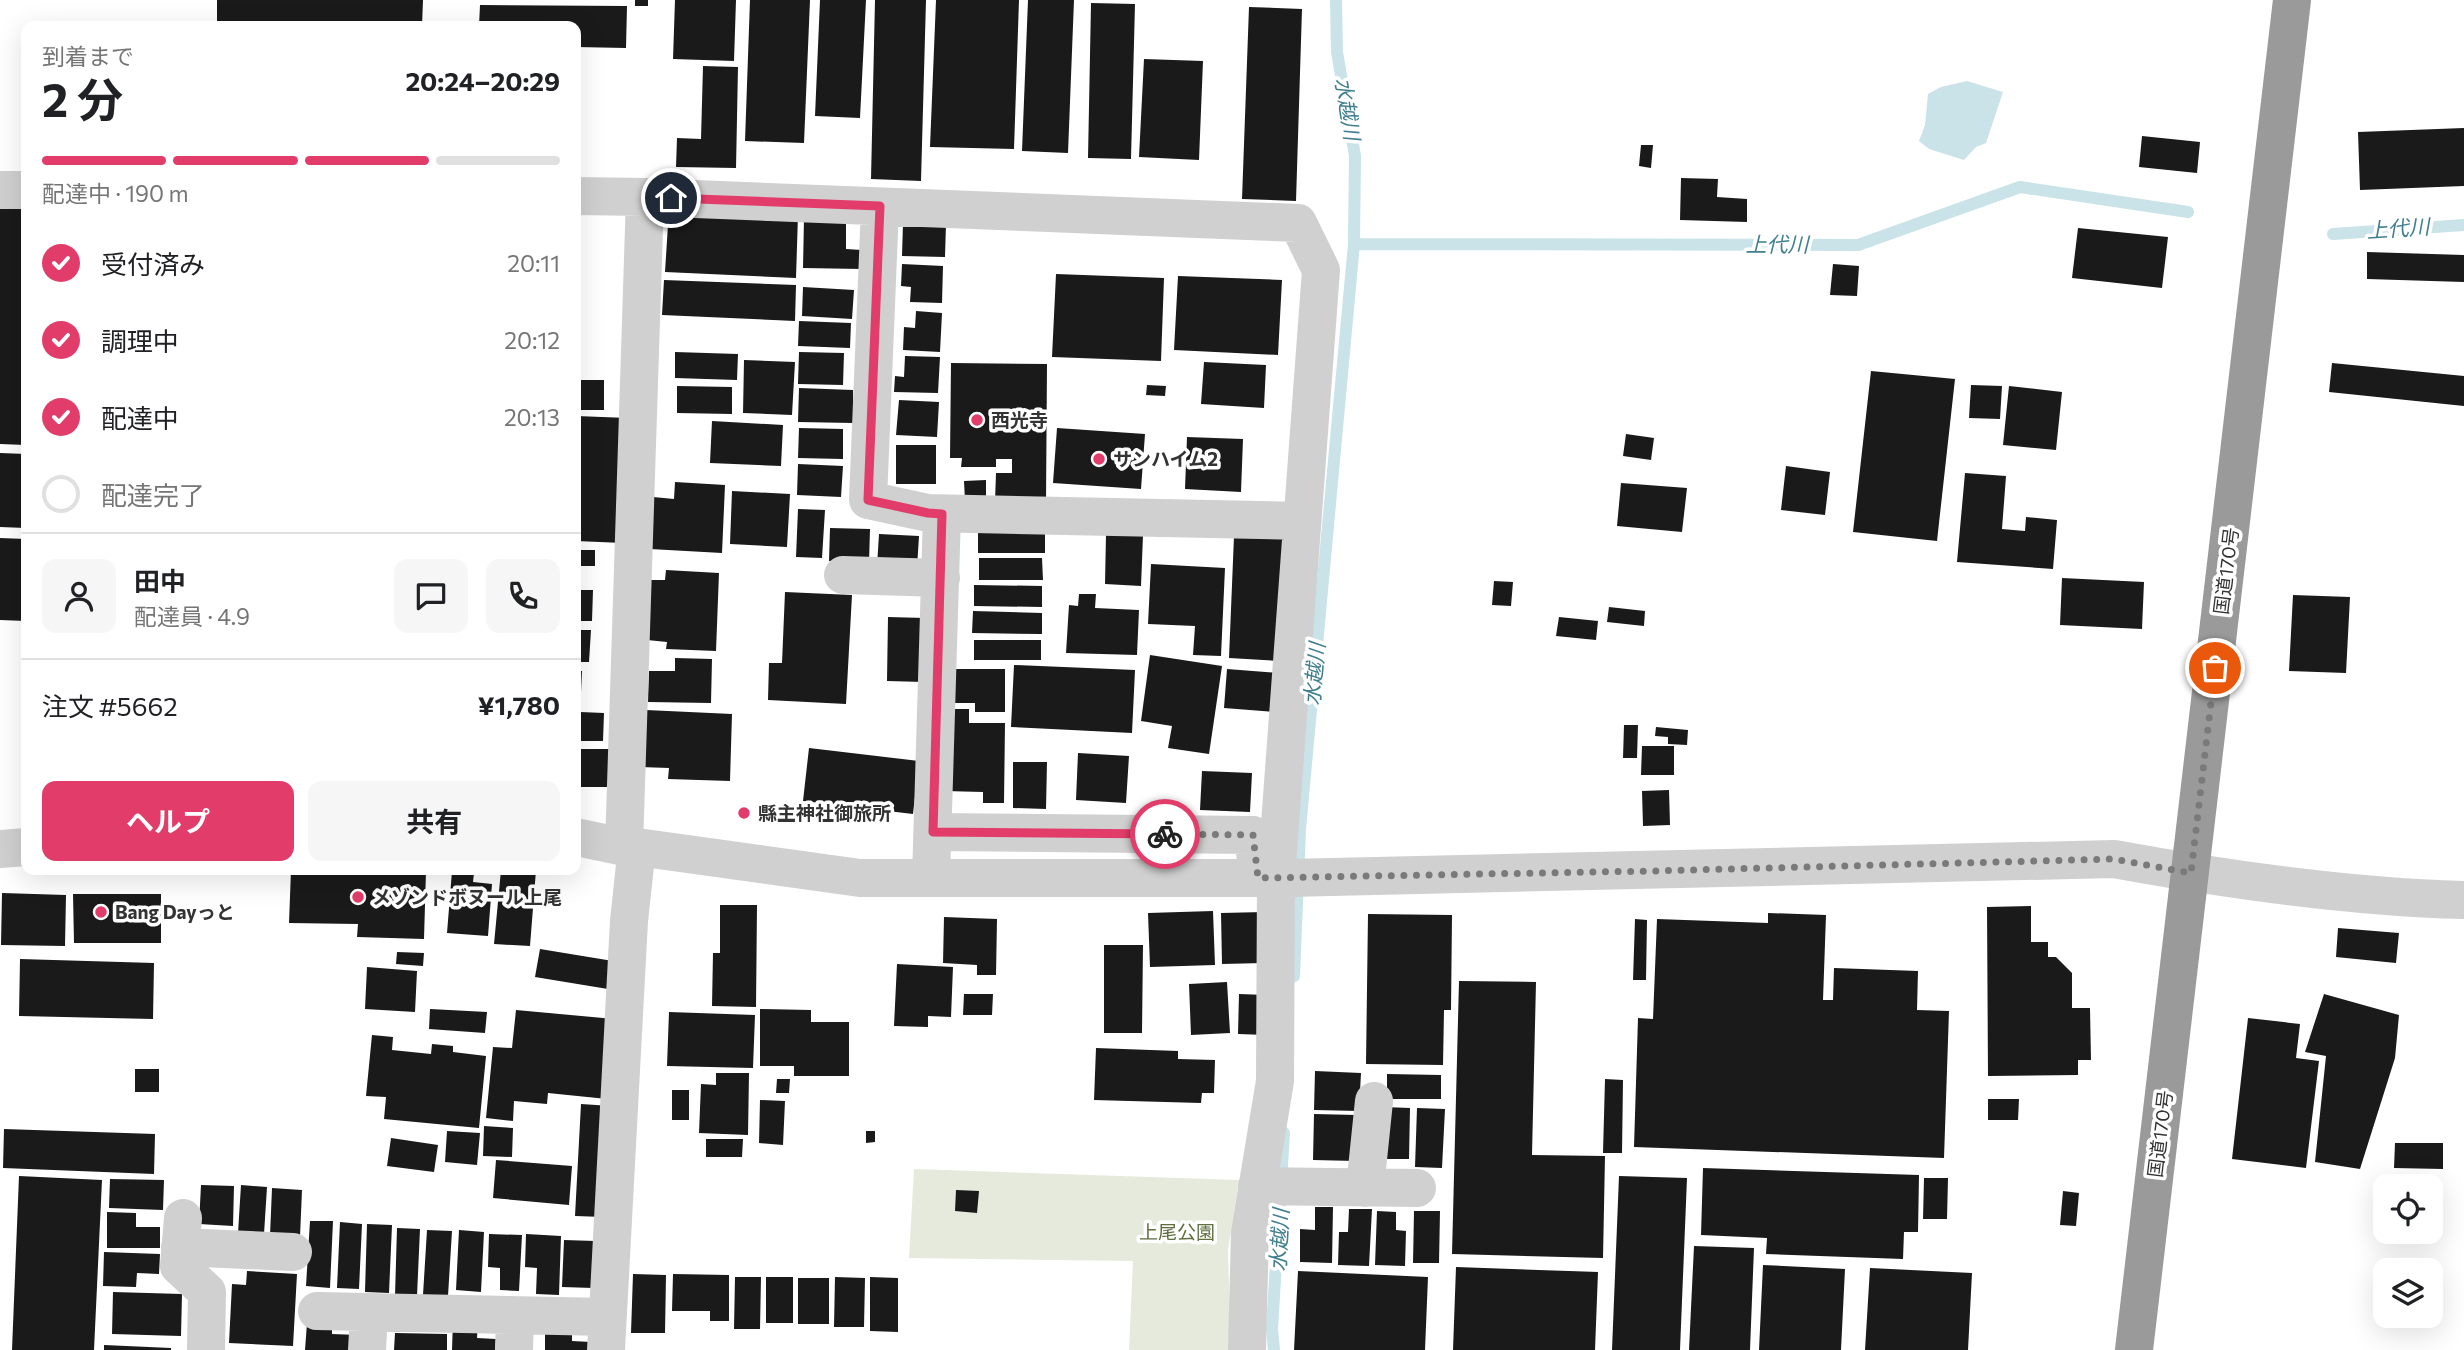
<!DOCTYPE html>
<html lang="ja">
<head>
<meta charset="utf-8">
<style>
  body { margin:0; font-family:Commissioner,"Noto Sans JP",sans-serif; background:#f6f6f6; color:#202124; height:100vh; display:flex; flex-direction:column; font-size:26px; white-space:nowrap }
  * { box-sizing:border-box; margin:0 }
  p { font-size:23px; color:#757577 }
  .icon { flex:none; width:38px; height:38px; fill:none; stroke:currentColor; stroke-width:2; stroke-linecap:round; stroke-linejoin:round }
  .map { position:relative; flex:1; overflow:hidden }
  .panel { position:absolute; left:21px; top:21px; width:560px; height:854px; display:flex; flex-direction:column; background:#fff; border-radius:14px; box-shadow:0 7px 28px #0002 }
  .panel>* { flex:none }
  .buttons { position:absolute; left:2373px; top:1174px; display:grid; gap:14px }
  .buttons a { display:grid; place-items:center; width:70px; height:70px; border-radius:14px; background:#fff; box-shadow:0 7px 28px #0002; font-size:35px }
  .pin { position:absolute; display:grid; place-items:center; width:60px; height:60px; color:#fff; margin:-30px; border:4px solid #fff; border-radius:50%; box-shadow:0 2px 7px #0007 }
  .courier { position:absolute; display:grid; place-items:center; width:70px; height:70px; margin:-35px; border:5px solid #e23d6a; border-radius:50%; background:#fff; color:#222; box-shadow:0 2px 9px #0007 }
  .summary em { font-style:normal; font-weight:700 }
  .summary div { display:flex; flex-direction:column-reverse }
  .summary { display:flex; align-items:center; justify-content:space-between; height:119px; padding:0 21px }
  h1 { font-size:46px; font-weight:700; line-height:52px }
  .bar { display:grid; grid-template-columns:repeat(4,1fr); gap:10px 7px; align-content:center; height:84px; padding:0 21px }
  .bar i { height:9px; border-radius:5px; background:#e0e0e0 }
  .bar .selected { background:#e23d6a }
  .bar p { grid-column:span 4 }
  .line { display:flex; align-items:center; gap:18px; padding:0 21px; border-top:2px solid #e0e0e0 }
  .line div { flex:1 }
  .round { display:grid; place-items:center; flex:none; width:74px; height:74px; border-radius:14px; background:#f6f6f6 }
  ol { padding:0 21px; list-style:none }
  li { display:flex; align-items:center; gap:21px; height:77px }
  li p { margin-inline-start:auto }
  li .icon { padding:7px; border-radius:50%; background:#e23d6a; color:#fff; stroke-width:4 }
  li:last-child { color:#757577 }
  li i { width:38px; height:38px; border:4px solid #e0e0e0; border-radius:50% }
  .action { display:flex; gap:14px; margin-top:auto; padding:14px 21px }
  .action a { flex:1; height:80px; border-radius:14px; background:#e23d6a; color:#fff; font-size:28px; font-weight:700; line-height:80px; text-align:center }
  .action a+a { background:#f6f6f6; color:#202124 }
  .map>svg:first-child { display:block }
  .green { fill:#e5eadc }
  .water { fill:#c9e3e9 }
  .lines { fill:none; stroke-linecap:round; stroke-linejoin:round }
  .stream { stroke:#c9e3e9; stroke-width:12 }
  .building { fill:#1a1a1a }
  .minor { stroke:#d0d0d0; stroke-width:38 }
  .highway { stroke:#9a9a9a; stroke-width:38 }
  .done { stroke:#7a7a7a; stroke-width:7; stroke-dasharray:0 12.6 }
  .route { stroke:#e23d6a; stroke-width:9 }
  .poi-dot { fill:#e23d6a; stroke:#fff; stroke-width:2.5 }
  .labels { text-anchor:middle; stroke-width:7; stroke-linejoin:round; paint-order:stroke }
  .poi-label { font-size:19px; font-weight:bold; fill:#333; stroke:#fff; text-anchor:start }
  .street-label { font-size:19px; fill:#333; stroke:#fff }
  .park-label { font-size:19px; fill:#5f6f40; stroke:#fff }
  .water-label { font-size:21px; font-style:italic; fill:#3f7f8e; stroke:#fff }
</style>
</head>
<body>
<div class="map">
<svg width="2464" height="1350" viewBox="0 0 2464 1350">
  <rect width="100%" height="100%" fill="#fff"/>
  <path class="green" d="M914,1169l325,11 -11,70 3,100h-102l4,-89 -224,-3z"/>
  <path class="water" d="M1967,81l36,11 -17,51 -10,4 -12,13 -35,-11 -10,-8 6,-16 3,-31 13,-7z"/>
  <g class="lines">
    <path class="stream" d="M2333,234l131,-9
      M1354,244l504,1 162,-58 168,25
      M1294,976l6,-147 54,-585 1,-88 -18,-104 -1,-52
      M1274,1350l-2,-21 12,-196"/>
  </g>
  <path class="building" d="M217,0h206l-1,26h-205z
    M635,0h13v6h-13z
    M675,0h61l-2,61 -61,-2z
    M750,0h60l-6,143 -59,-2z
    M820,0h46l-6,118 -45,-2z
    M875,0h51l-5,181 -50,-2z
    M936,0h83l-5,149 -84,-2z
    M1028,0h46l-6,153 -46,-2z
    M1091,3l44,1 -4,155 -43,-1z
    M480,5l147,1 -1,42 -50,-1v-21h-97z
    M1249,7l53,2 -6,192 -54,-2z
    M1144,59l59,2 -4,99 -60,-3z
    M703,66l35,1 -2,101 -60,-1 1,-29 24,1z
    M2464,128v58l-104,4 -2,-58z
    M2142,136l58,6 -3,31 -58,-6z
    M1641,145h12l-2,23 -12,-2z
    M1681,178l37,1 -1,18 30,2v23l-67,-2z
    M0,207l26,2v236l-26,-1z
    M669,209l129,6 -2,63 -131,-6z
    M804,218l42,1v30l16,1v19l-59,-1z
    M903,223l43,1 -1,33 -43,-1z
    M2078,228l90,9 -6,51 -90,-10z
    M2367,252l97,3v27l-97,-3z
    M902,264l41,2 -1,37 -32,-1 1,-15 -10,-1z
    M1833,264l26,2 -2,30 -27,-1z
    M1056,274l108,4 -3,83 -109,-4z
    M1178,276l104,4 -4,75 -104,-5z
    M664,280l132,5 -1,36 -133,-6z
    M803,287l51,3 -2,29 -50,-3z
    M916,311l26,2 -2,39 -37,-2 1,-23 11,1z
    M799,321l52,2 -1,25 -52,-2z
    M675,352l63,2 -1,26 -62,-2z
    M799,352l45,1 -1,32 -45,-1z
    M905,356l35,1 -2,36 -44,-1 1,-16 9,1z
    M744,360l51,2 -3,53 -49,-2z
    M1204,362l62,3 -2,43 -63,-4z
    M951,363l96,1 -1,139 -51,-1 1,-29h16v-14h-16v8h-35l1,-9h-12z
    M2332,363l132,13v30l-135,-14z
    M1871,371l84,8 -18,162 -84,-9z
    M576,380h28v30h-28z
    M1147,385l19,1 -1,10 -19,-1z
    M1971,385l31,1 -2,33 -31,-1z
    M677,386l55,1v27l-55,-1z
    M2009,386l53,6 -6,58 -53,-5z
    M799,388l54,2v33l-55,-1z
    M899,400l40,2 -2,35 -41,-2z
    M576,416l52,2 -5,125 -47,-2z
    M712,421l71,4 -2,41 -71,-3z
    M799,428l44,1v30l-45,-1z
    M1057,428l88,6 -4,55 -88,-6z
    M1626,434l28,4 -3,22 -28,-4z
    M1187,437l56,2 -2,53 -56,-3z
    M896,445h40v39h-40z
    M0,453l26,1v74l-26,-1z
    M798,464l45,2 -2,31 -44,-2z
    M1786,466l44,6 -5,43 -44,-5z
    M1965,473l41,3 -4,53 23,2 1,-14 31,3 -4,49 -96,-7z
    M986,480v21h-21l-1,-20z
    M675,482l50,3 -3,68 -72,-4 3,-52 21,2z
    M1621,483l66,5 -5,44 -65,-6z
    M732,491l58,3 -3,53 -57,-3z
    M798,509l27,1 -3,48 -26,-1z
    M830,528l40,1 -1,34 -40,-2z
    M1045,529v24h-67v-23z
    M879,534l40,2 -2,32 -40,-2z
    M1106,534l37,1 -2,51 -36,-2z
    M1234,536l50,2 -5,123 -50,-3z
    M0,538l26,1v82l-26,-1z
    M576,550h19v16h-16v16h-3z
    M979,558h63l1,22h-64z
    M1151,564l74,4 -4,88 -28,-1 2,-29 -47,-2z
    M666,570l53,3 -3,78 -50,-2 1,-7 -20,-2 3,-60h15z
    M2062,578l82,4 -2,47 -82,-4z
    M1494,581l19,1 -2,24 -19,-1z
    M974,585l68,1v21l-68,-1z
    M576,590h17l-1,31h-16z
    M785,592l67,3 -6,109 -78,-4 1,-37h13z
    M1079,594h17l-1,14 44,2 -2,45 -71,-2 3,-48 9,1z
    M2293,595l57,2 -4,76 -57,-2z
    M1609,607l36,4 -1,15 -37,-4z
    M973,611l69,2v21l-70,-1z
    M888,617l37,1 -1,64 -37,-1z
    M1559,617l39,4 -2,19 -40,-4z
    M576,630h15l-2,32h-13z
    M974,640h67v20h-67z
    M1150,655l72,11 -13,88 -41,-6 4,-22 -31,-5z
    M675,658l37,1 -1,44 -63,-1 1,-31h26z
    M1014,665l121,5 -3,63 -121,-6z
    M950,669h55v43h-30v-9h-25z
    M1227,669l51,4 -3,39 -51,-4z
    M576,671h6l-2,41 24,1 -1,28h-27z
    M945,709h24v14h36l-1,80h-21v-11l-39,-1z
    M646,710l86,4 -2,67 -62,-2 1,-11 -29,-1z
    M1624,725h14l-1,33h-14z
    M1656,727l32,3 -1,15 -19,-1v-7l-13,-1z
    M1642,746h32v29h-33z
    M809,748l110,13 -6,53 -110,-13z
    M576,749h35l-1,38h-34z
    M1078,753l51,3 -3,47 -50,-3z
    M1013,762h34l-1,47 -33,-1z
    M1202,771l50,2 -2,39 -50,-2z
    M1669,790l1,35 -27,1 -1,-35z
    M291,870l135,1 -2,68 -67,-2 1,-13 -69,-1z
    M501,870h35l-6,76 -36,-2z
    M452,871l22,2 -1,9 19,2 -4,52 -41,-3z
    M2,893l64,2 -1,51 -64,-1z
    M73,894h88v49h-87z
    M720,905h37l-1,102 -44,-1 1,-53h7z
    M2031,906v36h17v15h8l16,16v35h18l1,52h-13v15l-90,1 -1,-169z
    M1213,911l2,54 -65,2 -2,-54z
    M1264,912v51l-42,1 -1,-51z
    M1768,913l58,2 -3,85h10l1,-32 84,3 -1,39 32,1 -5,147 -310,-11 4,-129 15,1 4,-100 111,4z
    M1368,914l84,1 -1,95h-7l-1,55 -77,-1z
    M944,917l53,2 -1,56h-19v-10l-34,-2z
    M1635,919l12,1 -1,60h-13z
    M2338,928l61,5 -3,30 -60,-6z
    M1104,945h39l-1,88h-38z
    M540,949l79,13 -5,28 -79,-13z
    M397,952l27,1 -1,13 -27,-2z
    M20,959l134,4 -1,56 -134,-3z
    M897,964l56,3 -2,50 -23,-1v11l-34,-1z
    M367,967l50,4 -2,41 -50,-3z
    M1459,981l77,1 -4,173 73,1 -2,102 -151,-4z
    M1227,982l3,51 -39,2 -2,-51z
    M964,994h29l-1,21h-29z
    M1239,994l27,1v40l-28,-1z
    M2324,994l75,21 -4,43 -35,111 -45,-7 11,-106 -21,-4z
    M430,1009l57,3 -2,21 -56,-4z
    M760,1009l51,1v12h38v54h-55v-10h-34z
    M516,1010l98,9 -7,80 -59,-6 -1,11 -33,-3 -1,20 -27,-3 7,-71 19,1z
    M669,1012l86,3 -2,53 -86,-2z
    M2248,1018l52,6 -4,34 23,3 -13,107 -74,-9z
    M372,1035l21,2 -1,13 39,4 1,-10 21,2v6l33,4 -7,72 -95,-9 2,-22 -20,-1z
    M1096,1048l82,3v8l37,1 -1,33h-12l-1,10 -107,-3z
    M135,1069h24v23h-24z
    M1315,1071l46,2 -2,38 -45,-1z
    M716,1073h33l-1,62 -49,-2 2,-49 15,1z
    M1387,1074l54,1v24h-54z
    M777,1079h13l-1,14h-13z
    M1605,1079l18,1 -1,73h-19z
    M672,1090h17v30h-17z
    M1988,1099h31l-1,21h-30z
    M760,1100l25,1 -2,44 -24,-2z
    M581,1104l30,2 -7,111 -29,-1z
    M1384,1107l26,1 -1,51h-26z
    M1417,1108l28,1 -3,59 -27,-1z
    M1314,1114l43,1 -1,46 -43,-1z
    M484,1126l29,2 -1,29 -29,-1z
    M4,1129l151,5 -1,40 -151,-6z
    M447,1131l33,2 -3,32 -32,-3z
    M866,1131h9v11l-9,1z
    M391,1138l47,7 -4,27 -47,-6z
    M706,1139h37l-1,18h-36z
    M2395,1143h48v26l-49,-1z
    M496,1160l76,6 -3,39 -76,-7z
    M1703,1168l216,7 -1,57h-14l-1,27 -137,-5 1,-16 -66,-3z
    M19,1176l83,4 -8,170h-82z
    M1619,1176l68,2 -7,172h-68z
    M1924,1178h24l-1,41h-24z
    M110,1179l54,1 -1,30 -54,-2z
    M201,1185l33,1 -1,40 -34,-2z
    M241,1185l26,2 -3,47 -26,-1z
    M272,1188l30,2 -2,47 -30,-1z
    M956,1190l23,1 -2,22 -22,-2z
    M2063,1191l16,2 -3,33 -16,-1z
    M1315,1207h18l-1,56 -32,-1v-33l15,1z
    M1349,1209h23l-3,57 -31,-1 1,-33h9z
    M1377,1211l19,1v18l10,1 -1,35 -30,-1z
    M1414,1211h26l-1,52h-26z
    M107,1212l29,1v14h24v21h-53z
    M310,1221h23l-3,67 -24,-2z
    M340,1222l22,2 -3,65 -22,-1z
    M367,1224l25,1 -3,68 -24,-1z
    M397,1228l23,1 -3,67h-22z
    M427,1230l25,1 -4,65 -25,-1z
    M459,1230l25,2 -3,60 -25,-2z
    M489,1234l33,1 -3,56 -19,-1v-22l-12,-1z
    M526,1234l35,2 -2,59 -23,-1 1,-26 -12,-1z
    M564,1240l31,1 -2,47 -31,-1z
    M1694,1246l60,2 -4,102h-61z
    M104,1252l56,2 -1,20 -22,-1 -1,14 -33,-1z
    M1763,1265l82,4 -4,81h-82z
    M1456,1267l142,5 -3,78h-142z
    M1870,1268l102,5 -4,77h-103z
    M247,1271l50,3 -4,72 -64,-3 3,-59 14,1z
    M1298,1271l130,6 -3,73h-131z
    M633,1274l33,1 -1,58h-34z
    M673,1274l56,1v46h-19v-10h-38z
    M735,1277h26l-1,52h-26z
    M766,1277h27v46h-27z
    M835,1277l30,1 -1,49h-30z
    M870,1277l28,1v54l-28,-1z
    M798,1278h31v46h-31z
    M113,1292l69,2 -1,42 -69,-2z
    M453,1320l25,1 -1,17 19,1 -1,11h-43z
    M307,1323l25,2v9l26,1 -1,15h-52z
    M395,1333l52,1v16h-53z
    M545,1333l27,1v7l19,1v8h-46z
    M104,1345l67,3v2h-67z"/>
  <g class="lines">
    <path class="minor" d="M0,190h26
      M576,196l69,1 653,26 23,47 -45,608 -1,203 -25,151 -3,118
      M880,207l-12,293 60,13 374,8
      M843,575l98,3
      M933,832l320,3 5,43
      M576,837l48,10h13l223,31h428l826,-19c115,21 233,38 350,41
      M624,847l21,-650
      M0,849l26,-2
      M931,878l11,-364
      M1257,1186l160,2
      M1365,1188l9,-87
      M183,1218l-4,48 28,26 -1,58
      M180,1247l113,5
      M317,1311l290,6
      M367,1350l2,-36
      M514,1350l1,-34
      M606,1350l23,-429 8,-74"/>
    <path class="highway" d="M2134,1350l158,-1350"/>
  </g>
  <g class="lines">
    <path class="done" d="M1165,834l88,1 5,43 394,-7 462,-12 77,14 24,-205"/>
    <path class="route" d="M671,198l209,8 -12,294 60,13 14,1 -9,318 232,2"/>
  </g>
  <g class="poi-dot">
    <circle cx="977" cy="420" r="7"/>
    <circle cx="1099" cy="459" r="7"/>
    <circle cx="744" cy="813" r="7"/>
    <circle cx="358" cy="897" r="7"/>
    <circle cx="101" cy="912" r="7"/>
  </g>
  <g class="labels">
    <g class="poi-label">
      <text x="991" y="427">西光寺</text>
      <text x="1113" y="466">サンハイム2</text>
      <text x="758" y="820">縣主神社御旅所</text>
      <text x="372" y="904">メゾンドボヌール上尾</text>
      <text x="115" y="919">Bang Dayっと</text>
    </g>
    <g class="street-label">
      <text transform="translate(2226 571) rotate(-83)" y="7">国道170号</text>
      <text transform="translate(2160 1134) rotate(-83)" y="7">国道170号</text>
    </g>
    <g class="park-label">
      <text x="1177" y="1239">上尾公園</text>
    </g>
    <g class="water-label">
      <text transform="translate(1347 109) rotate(81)" y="7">水越川</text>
      <text transform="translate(2398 229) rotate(-4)" y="7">上代川</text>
      <text x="1777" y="252">上代川</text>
      <text transform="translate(1315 674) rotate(-85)" y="7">水越川</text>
      <text transform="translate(1280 1240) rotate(-87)" y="7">水越川</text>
    </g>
  </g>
</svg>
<div class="buttons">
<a><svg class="icon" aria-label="locate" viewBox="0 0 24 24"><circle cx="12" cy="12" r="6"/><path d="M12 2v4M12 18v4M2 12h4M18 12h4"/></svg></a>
<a><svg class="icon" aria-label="layers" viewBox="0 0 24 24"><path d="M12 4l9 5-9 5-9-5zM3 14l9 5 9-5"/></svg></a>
</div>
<div class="pin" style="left:2215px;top:668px;background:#ea580c"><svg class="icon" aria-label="bag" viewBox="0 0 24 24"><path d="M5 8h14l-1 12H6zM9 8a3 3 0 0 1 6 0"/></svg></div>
<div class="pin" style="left:671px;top:198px;background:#1f2937"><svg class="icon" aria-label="home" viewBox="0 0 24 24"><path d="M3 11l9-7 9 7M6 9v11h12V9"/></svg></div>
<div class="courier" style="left:1165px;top:834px"><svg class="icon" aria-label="bike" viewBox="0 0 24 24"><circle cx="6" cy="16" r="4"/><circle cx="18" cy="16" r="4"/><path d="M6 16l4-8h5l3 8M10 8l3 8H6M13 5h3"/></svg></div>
<section class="panel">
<div class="summary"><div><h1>2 分</h1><p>到着まで</p></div><em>20:24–20:29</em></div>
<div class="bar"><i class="selected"></i><i class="selected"></i><i class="selected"></i><i></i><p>配達中 · 190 m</p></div>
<ol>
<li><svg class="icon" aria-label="check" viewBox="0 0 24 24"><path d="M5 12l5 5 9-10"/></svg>受付済み<p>20:11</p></li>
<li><svg class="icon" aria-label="check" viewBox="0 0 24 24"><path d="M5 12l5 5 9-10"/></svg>調理中<p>20:12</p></li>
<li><svg class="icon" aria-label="check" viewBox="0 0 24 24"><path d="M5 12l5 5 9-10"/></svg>配達中<p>20:13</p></li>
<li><i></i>配達完了</li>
</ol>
<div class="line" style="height:126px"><a class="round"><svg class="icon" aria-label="person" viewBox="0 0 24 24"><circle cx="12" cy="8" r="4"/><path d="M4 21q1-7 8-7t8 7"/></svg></a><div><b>田中</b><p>配達員 · 4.9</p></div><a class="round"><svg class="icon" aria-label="chat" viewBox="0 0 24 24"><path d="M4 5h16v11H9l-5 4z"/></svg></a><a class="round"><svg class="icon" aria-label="phone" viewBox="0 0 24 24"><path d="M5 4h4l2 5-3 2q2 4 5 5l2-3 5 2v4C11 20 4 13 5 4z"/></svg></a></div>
<div class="line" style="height:91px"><div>注文 #5662</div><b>¥1,780</b></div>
<div class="action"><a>ヘルプ</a><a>共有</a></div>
</section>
</div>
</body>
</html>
